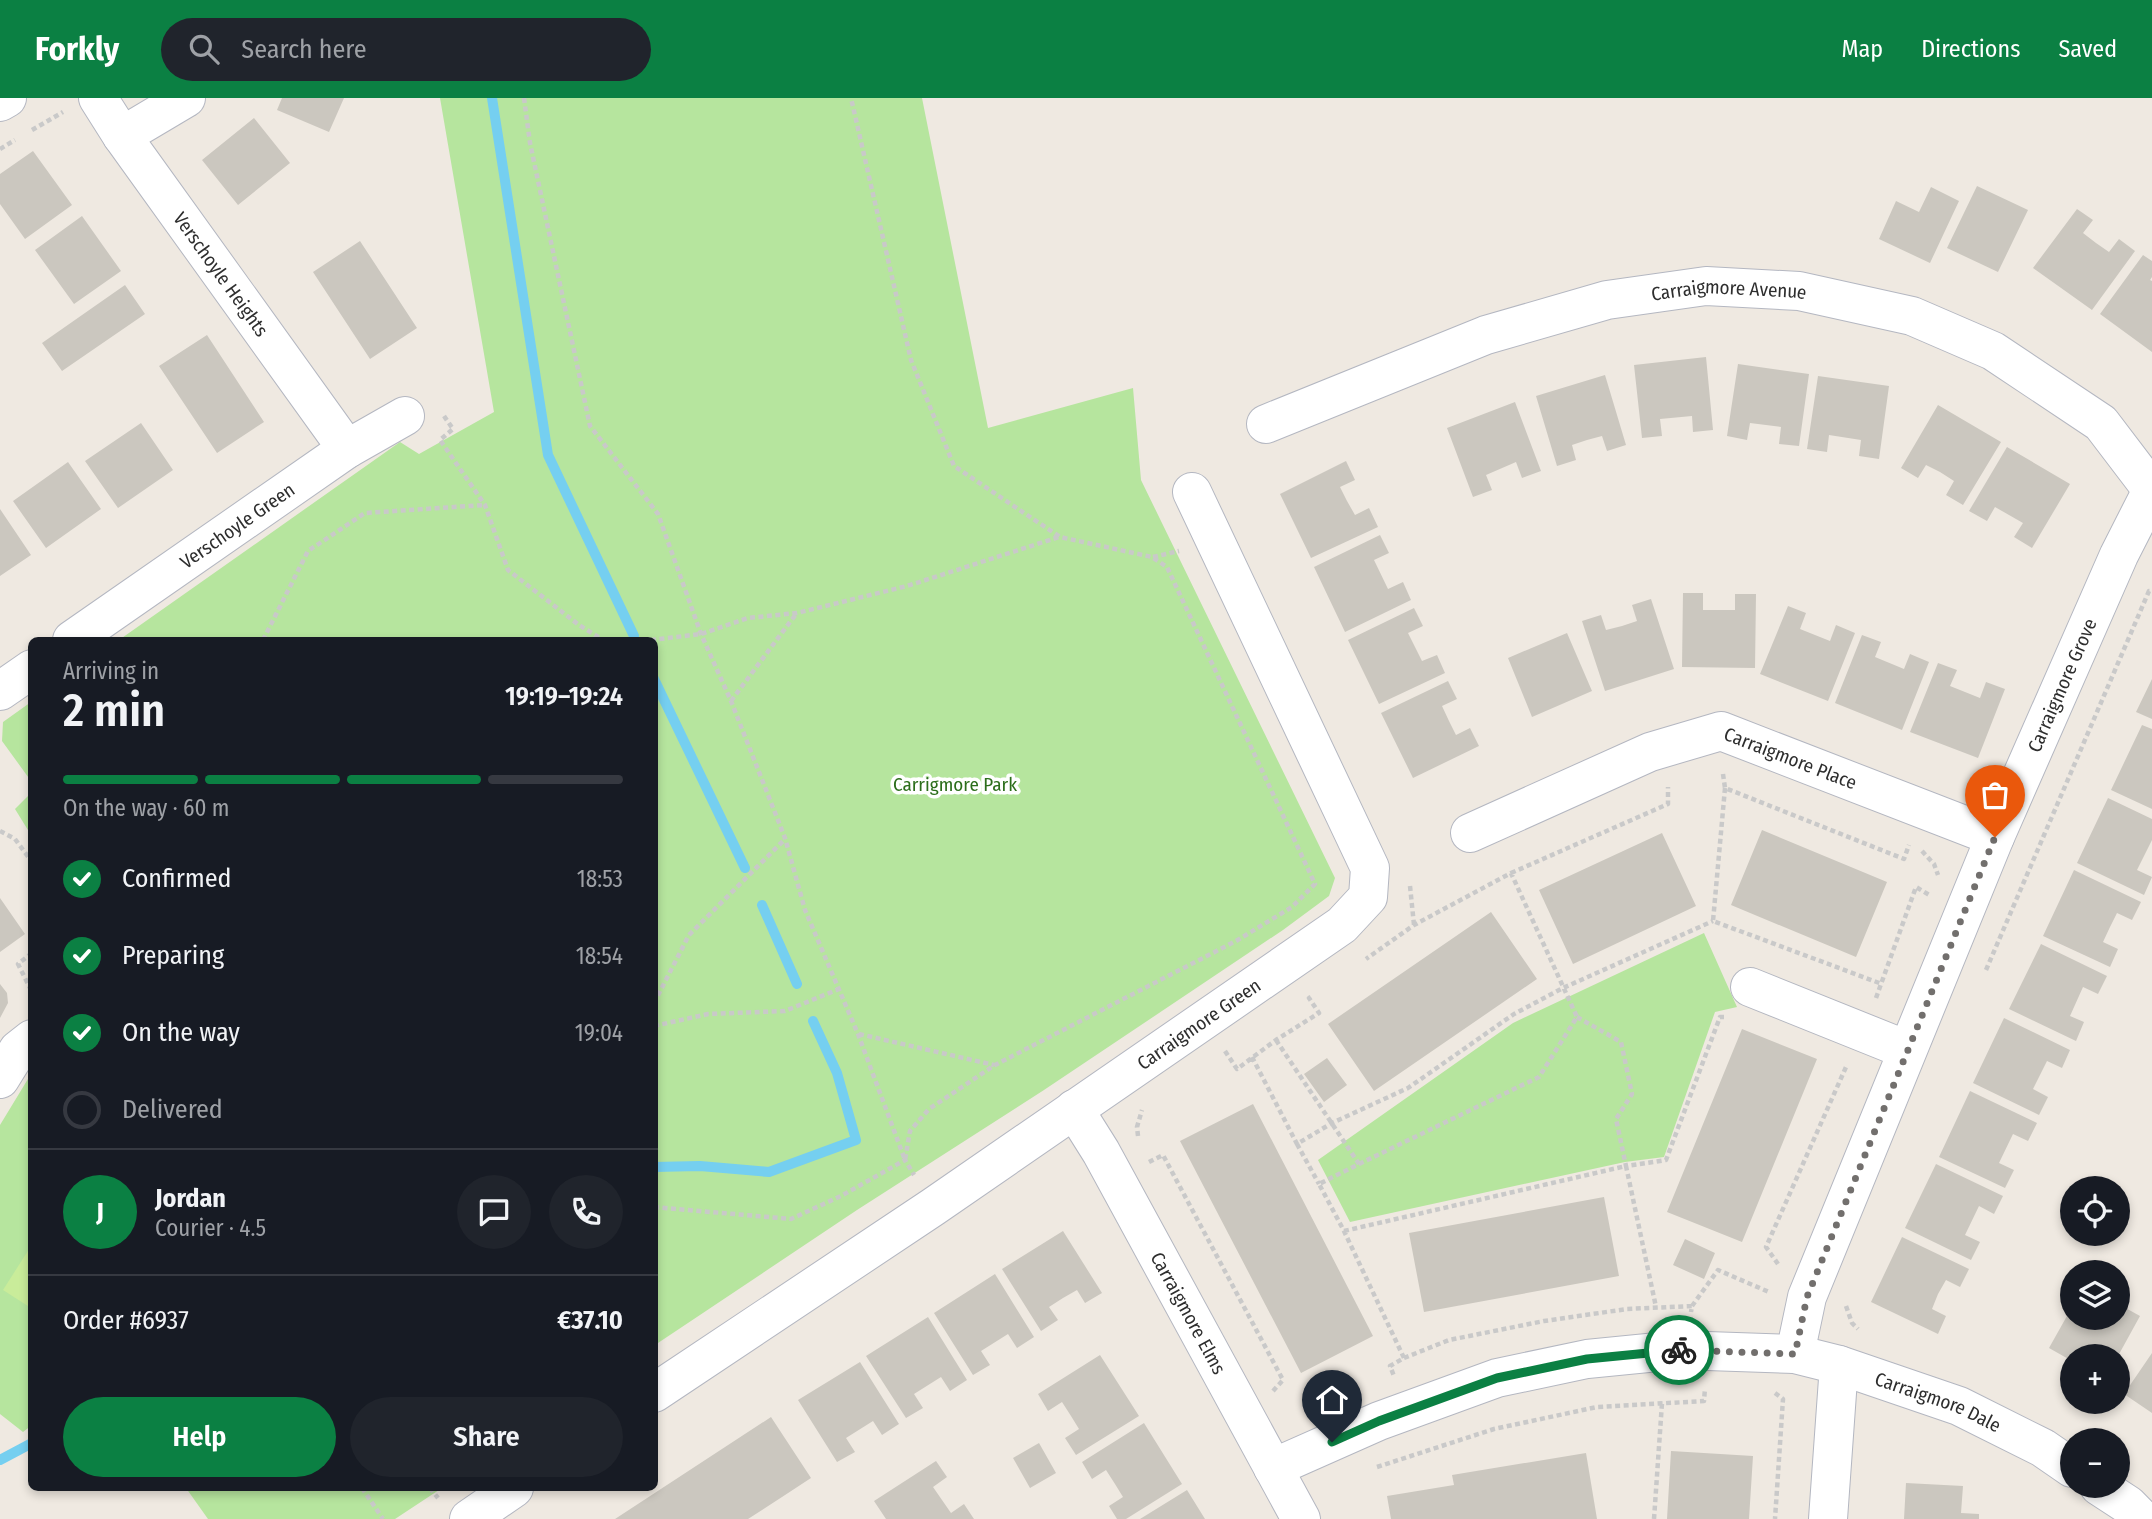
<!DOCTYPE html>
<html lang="en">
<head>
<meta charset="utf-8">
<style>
  body { margin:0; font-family:"Fira Sans Condensed",sans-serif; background:#20242c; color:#f1f3f6; height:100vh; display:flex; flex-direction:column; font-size:26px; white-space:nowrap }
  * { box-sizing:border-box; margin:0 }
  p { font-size:23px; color:#9ea1a6 }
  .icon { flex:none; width:38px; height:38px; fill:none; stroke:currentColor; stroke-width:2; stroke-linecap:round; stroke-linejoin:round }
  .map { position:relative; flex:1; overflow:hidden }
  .side { position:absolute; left:28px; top:539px; width:630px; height:854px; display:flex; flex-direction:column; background:#171b24; border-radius:10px; box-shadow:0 4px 10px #0003 }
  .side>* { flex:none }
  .fabs { position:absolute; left:2060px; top:1078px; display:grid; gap:14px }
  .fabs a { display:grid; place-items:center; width:70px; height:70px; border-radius:50%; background:#171b24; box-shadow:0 4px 10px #0003; font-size:35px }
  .pin { position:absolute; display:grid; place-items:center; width:60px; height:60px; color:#fff; margin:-72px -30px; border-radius:50% 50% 50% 0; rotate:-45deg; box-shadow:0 0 7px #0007 }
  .pin .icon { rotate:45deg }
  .courier { position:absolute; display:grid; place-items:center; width:70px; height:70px; margin:-35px; border:5px solid #0b8043; border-radius:50%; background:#fff; color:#222; box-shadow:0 2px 9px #0007 }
  .headline em { font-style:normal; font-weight:600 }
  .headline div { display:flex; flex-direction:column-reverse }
  .headline { display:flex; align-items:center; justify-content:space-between; height:119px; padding:0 35px }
  h1 { font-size:46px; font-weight:600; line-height:52px }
  .bar { display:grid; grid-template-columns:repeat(4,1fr); gap:10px 7px; align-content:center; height:84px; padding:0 35px }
  .bar i { height:9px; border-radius:5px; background:#363941 }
  .bar .on { background:#0b8043 }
  .bar p { grid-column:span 4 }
  .line { display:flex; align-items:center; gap:18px; padding:0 35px; border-top:2px solid #363941 }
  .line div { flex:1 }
  .round { display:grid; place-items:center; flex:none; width:74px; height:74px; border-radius:37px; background:#20242c }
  ol { padding:0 35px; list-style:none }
  li { display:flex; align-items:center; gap:21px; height:77px }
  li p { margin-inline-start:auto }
  li .icon { padding:7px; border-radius:50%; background:#0b8043; color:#fff; stroke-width:4 }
  li:last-child { color:#9ea1a6 }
  li i { width:38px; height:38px; border:4px solid #363941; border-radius:50% }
  .action { display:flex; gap:14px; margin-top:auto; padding:14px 35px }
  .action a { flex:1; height:80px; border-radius:42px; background:#0b8043; color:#fff; font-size:28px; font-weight:600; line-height:80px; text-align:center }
  .action a+a { background:#20242c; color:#f1f3f6 }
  header { display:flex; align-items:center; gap:42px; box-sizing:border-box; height:98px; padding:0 35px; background:#0b8043; color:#fff }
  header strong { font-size:33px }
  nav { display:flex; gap:38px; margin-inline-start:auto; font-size:24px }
  .search { width:490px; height:63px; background:#20242c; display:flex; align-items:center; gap:18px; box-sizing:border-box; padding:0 24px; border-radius:38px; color:#9ea1a6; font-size:26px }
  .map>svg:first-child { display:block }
  .green { fill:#b6e59e }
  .pitch { fill:#c9ec9a }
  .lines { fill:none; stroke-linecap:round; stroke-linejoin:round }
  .stream { stroke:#75cff0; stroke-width:10 }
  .building { fill:#cbc7bf }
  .minor-casing { stroke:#b4b7c1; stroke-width:40 }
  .path { stroke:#c9c9c9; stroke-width:4.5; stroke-dasharray:5 3.5; stroke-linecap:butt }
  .minor { stroke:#fff; stroke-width:38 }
  .done { stroke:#726f6d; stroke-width:7; stroke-dasharray:0 12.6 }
  .route { stroke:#0b8043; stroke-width:9 }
  .labels { text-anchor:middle; stroke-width:7; stroke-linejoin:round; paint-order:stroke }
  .street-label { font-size:19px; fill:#2e2e2e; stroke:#fff }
  .park-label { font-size:19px; fill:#2c6e1b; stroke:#fff }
</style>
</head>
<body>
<header>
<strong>Forkly</strong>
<div class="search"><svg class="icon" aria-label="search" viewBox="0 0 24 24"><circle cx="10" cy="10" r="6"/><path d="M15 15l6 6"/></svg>Search here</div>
<nav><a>Map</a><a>Directions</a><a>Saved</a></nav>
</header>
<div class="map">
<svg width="2152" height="1421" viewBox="0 0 2152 1421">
  <rect width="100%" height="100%" fill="#efe9e1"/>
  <path class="green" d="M440,0h482l66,330 145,-40 8,92 194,398 -6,18 -46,34 -239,160 -187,120 -202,135 -1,-705h-535l281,-198 19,12 75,-42z
    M31,604v79l-29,-40 1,-19z
    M31,695v42l-16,-26z
    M1704,835l33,74 -22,5 -51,145 -39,5 -275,60 -32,-62 195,-137z
    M31,976l1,351 -9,7 -23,-18v-289z
    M186,1390h256l-47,31h-187z"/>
  <path class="pitch" d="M31,1148v62l-28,-18z"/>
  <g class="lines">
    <path class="stream" d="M492,0l56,357 86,181
      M654,581l91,189
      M762,807l35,79
      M654,1069l46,-1 69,6 87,-32 -19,-67 -24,-52
      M0,1362l32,-17"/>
  </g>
  <path class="building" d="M282,0h62l-15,34 -52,-22z
    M254,20l36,45 -52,42 -36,-45z
    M33,53l39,54 -47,34 -25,-35v-30z
    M1977,88l51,24 -30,62 -51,-24z
    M1931,89l28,14 -29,62 -51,-24 17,-38 23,11z
    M2077,111l16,11 -10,13 13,10 13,9 10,-13 16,12 -43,59 -59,-42z
    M82,118l39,55 -47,33 -39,-54z
    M360,143l57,87 -47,31 -57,-87z
    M2143,157l9,6v16l-2,3 2,1v71l-52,-38z
    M125,187l20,29 -83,57 -20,-28z
    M207,237l57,87 -47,31 -58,-87z
    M1706,259l7,73 -20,2 -1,-16 -32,3 2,17 -20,2 -8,-73z
    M1738,266l71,10 -10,72 -20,-2 2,-17 -31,-4 -3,17 -20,-4z
    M1605,277l21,70 -19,6 -5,-15 -15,4 -15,5 4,15 -19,6 -21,-70z
    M1818,278l71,10 -10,73 -20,-3 2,-16 -32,-5 -2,17 -20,-3z
    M1515,304l26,69 -19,7 -6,-16 -30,13 6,15 -19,7 -26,-69z
    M1938,307l63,37 -38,63 -17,-10 8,-14 -14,-9 -14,-7 -8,13 -17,-10z
    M141,325l32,47 -55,38 -33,-47z
    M2007,349l63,37 -38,64 -18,-11 9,-14 -28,-16 -8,14 -18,-10z
    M1346,363l9,19 -15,7 7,14 8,14 14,-7 9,19 -67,31 -31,-64z
    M68,364l33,47 -55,39 -33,-47z
    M0,411l31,46 -31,21z
    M1380,437l9,18 -15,7 14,29 15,-7 8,18 -66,32 -31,-65z
    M1683,495h20v17h32v-16h21l-1,74 -73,-1z
    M1651,501l23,70 -69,22 -23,-70 19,-6 5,15 16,-4 15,-5 -5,-16z
    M1788,508l18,7 -6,16 30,12 6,-16 19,8 -27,68 -68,-27z
    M1414,510l9,18 -15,7 14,28 15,-6 8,18 -66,31 -31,-64z
    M1567,535l25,58 -60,26 -24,-59z
    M1862,537l19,7 -6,15 29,12 6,-15 19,8 -27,68 -67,-27z
    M1938,565l19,7 -7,16 30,12 6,-16 19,7 -27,69 -68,-26z
    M2152,581v40l-16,-7z
    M1448,583l9,18 -15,7 7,15 7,14 14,-7 9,18 -66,32 -32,-65z
    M2142,627l10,4v80l-41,-19z
    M2108,700l44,21v21l-15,30 15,7 -8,18 -67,-32z
    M1762,732l125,52 -31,75 -125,-52z
    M1662,735l34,73 -123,58 -34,-74z
    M2074,772l67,32 -9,18 -15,-7 -7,14 -7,15 15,7 -8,18 -67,-31z
    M0,800l25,36 -25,18z
    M1491,814l46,67 -163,112 -46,-67z
    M2041,846l66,32 -9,18 -15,-7 -13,29 14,6 -8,19 -67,-32z
    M0,886l7,9 1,10 -8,15z
    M2004,920l66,32 -8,18 -15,-7 -14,28 15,8 -9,18 -66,-32z
    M1742,931l75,30 -75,183 -75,-30z
    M1327,960l20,27 -23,17 -20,-28z
    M1970,993l67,32 -9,18 -15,-7 -14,29 15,7 -9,18 -66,-31z
    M1253,1006l120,232 -72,37 -121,-232z
    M1936,1066l67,32 -9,18 -15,-8 -14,29 15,7 -9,18 -66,-32z
    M1604,1099l15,79 -195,36 -15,-79z
    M1063,1133l39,62 -17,10 -8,-13 -14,8 -14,9 9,13 -17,11 -39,-62z
    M1902,1139l67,32 -9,18 -14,-7 -8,14 -6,15 14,7 -8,18 -67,-32z
    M1685,1141l30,14 -11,26 -31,-14z
    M995,1176l39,63 -17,11 -9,-14 -27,17 9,14 -17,10 -39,-62z
    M2122,1208l18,10 -22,40h-46v5l-23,-13 23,-41v11h34l8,4z
    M928,1219l39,63 -17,11 -9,-14 -27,17 9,14 -17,10 -40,-62z
    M2152,1255v60l-28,-19z
    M1100,1257l39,61 -63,39 -11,-17 14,-9 -8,-13 -9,-14 -14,9 -10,-17z
    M860,1264l39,62 -17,11 -9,-14 -27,17 9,14 -18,10 -39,-62z
    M771,1319l40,61 -29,19 -34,22h-133z
    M1144,1325l38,61 -56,35h-9l-8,-13 14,-9 -8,-13 -9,-14 -14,9 -10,-17z
    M1039,1345l17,30 -26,15 -17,-30z
    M1671,1353l82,5 -4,63h-82z
    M1586,1355l11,66h-206l-4,-23 67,-11 -2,-10z
    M936,1363l11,16 -14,10 18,26 13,-9 10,15h-88l-12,-18z
    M1906,1385l57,3 -2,27 18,1v5h-75z
    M1187,1392l18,29h-65z"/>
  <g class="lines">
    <defs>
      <g id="minor">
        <path id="s1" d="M98,0l24,38 225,313"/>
        <path d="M0,4l7,-4"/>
        <path d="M122,38l64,-38"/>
        <path id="s2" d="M1266,326l220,-89 121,-35 99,-14 93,5 113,25 81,35 108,72 51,67"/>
        <path id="s3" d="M72,542l275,-191 58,-33"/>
        <path d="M0,593l32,-22"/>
        <path id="s4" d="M1470,735l180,-81 71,-21 274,106"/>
        <path d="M1750,889l157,63"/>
        <path d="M0,981l18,-29 14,-11"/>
        <path id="s5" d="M1074,1011l27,43 200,367"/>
        <path id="s6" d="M1795,1256l12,-57 188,-460 124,-282 33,-65"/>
        <path id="s7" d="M654,1295l279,-186 409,-282 26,-28 2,-29 -178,-376"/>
        <path id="s8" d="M1273,1370l106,-47 118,-43 90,-19 91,-9 117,4 44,11 120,41 84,42 29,20"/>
        <path d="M2099,1388l29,19 14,14"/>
        <path d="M469,1421l45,-31"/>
        <path d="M1828,1421l11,-154"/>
      </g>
    </defs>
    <use href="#minor" class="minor-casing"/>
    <path class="path" d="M524,0l6,45 60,283 68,88 43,120 30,67 54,137 20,72 53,124 47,126 5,-29 19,-22 66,-44 241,-124 56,-34 23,-23 -148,-317 -15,-10 -92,-20 -106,-71 -43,-106 -60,-262
      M32,32l31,-18
      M0,51l15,-9
      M444,318l9,13 -13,11 45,65 23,65 71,55 24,15
      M1153,459l26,-6
      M263,542l45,-89 57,-38 119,-8
      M651,542l50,-6 47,-16 49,-5 110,-27 152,-49
      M731,603l65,-87
      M1723,676l2,14 179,71 5,-14
      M1725,690l-12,133 169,63
      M0,733l15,8 17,23
      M1922,753l12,13 4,11
      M1511,775l157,-69v-17
      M1410,788l4,39
      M32,855l-14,11 14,28
      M1986,872l163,-379h3
      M1876,900l40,-111 15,9
      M654,905l35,-68 96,-96
      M1577,919l44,25 11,52 -16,25 10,47 40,-6 54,-143h4
      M654,928l54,-12 77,-3 54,-22
      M859,936l135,31
      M1276,942l83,124 -40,20 25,47 60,127 -14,8 4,10
      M1225,953l12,18 39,-29 43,-27 -10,-15 4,-2
      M1252,959l45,87 35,-21 76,-35 106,-74 49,-26 150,-67
      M1138,1038l-1,-9 5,-17
      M1297,1046l22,40
      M1149,1064l14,-7 120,225 -10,11
      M1359,1066l180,-87 38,-60 -66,-144 -97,52 -48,34
      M654,1109l137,12 50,-23 64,-36 9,15
      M1344,1133l282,-65 30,141
      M1778,1166l-12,-17 80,-180
      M1692,1208l26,-36 51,22
      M1846,1208l6,17 6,6
      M1404,1260l45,-18 95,-19 83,-12 65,-3 -1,6
      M1775,1295l8,6 -8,120
      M1377,1369l117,-38 103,-22 107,-6 1,-13
      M362,1390l21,31
      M430,1390l8,10
      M1654,1421l8,-116"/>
    <use href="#minor" class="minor"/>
  </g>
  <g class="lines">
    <path class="done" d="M1679,1252l116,4 12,-57 188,-460"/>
    <path class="route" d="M1332,1344l47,-21 118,-43 90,-19 92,-9"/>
  </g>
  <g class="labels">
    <g class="street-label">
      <text dy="7" stroke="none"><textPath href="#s1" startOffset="215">Verschoyle Heights</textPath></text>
      <text dy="7" stroke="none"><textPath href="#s2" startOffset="486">Carraigmore Avenue</textPath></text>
      <text dy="7" stroke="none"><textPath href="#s3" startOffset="201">Verschoyle Green</textPath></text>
      <text dy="7" stroke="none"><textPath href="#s6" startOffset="721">Carraigmore Grove</textPath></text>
      <text dy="7" stroke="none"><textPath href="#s4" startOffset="346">Carraigmore Place</textPath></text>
      <text dy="7" stroke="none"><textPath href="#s7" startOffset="658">Carraigmore Green</textPath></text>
      <text dy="7" stroke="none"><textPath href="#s5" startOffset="234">Carraigmore Elms</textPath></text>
      <text dy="7" stroke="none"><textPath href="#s8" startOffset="693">Carraigmore Dale</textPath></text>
    </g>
    <g class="park-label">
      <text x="955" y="693">Carrigmore Park</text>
    </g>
  </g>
</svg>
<div class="fabs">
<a><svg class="icon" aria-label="locate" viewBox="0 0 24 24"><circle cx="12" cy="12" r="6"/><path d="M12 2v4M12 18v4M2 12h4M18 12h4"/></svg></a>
<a><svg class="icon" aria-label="layers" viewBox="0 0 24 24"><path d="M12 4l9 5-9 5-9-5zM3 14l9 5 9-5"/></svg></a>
<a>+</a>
<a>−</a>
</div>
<div class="pin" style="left:1995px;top:739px;background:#ea580c"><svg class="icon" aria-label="bag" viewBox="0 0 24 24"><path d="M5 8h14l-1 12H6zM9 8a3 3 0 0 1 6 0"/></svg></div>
<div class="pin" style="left:1332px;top:1344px;background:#1f2937"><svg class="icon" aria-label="home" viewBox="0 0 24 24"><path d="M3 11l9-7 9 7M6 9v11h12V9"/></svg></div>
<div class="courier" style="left:1679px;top:1252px"><svg class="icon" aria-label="bike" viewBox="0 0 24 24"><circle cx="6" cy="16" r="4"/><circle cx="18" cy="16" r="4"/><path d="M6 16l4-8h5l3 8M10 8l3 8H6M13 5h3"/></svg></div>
<section class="side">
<div class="headline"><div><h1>2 min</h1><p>Arriving in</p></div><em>19:19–19:24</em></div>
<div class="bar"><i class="on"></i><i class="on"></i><i class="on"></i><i></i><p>On the way · 60 m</p></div>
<ol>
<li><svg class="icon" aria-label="check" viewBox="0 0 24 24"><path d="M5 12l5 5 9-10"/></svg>Confirmed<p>18:53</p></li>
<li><svg class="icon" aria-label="check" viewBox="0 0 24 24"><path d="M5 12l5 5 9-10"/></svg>Preparing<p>18:54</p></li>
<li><svg class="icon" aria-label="check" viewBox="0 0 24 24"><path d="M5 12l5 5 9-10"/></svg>On the way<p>19:04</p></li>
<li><i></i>Delivered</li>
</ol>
<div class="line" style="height:126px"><b class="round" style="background:#0b8043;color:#fff">J</b><div><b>Jordan</b><p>Courier · 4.5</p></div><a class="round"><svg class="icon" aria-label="chat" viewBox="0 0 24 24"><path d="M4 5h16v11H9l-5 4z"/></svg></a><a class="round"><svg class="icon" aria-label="phone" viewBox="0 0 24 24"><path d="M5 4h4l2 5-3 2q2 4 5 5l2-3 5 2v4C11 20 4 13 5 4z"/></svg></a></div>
<div class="line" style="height:91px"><div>Order #6937</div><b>€37.10</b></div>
<div class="action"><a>Help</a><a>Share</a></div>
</section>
</div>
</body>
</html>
